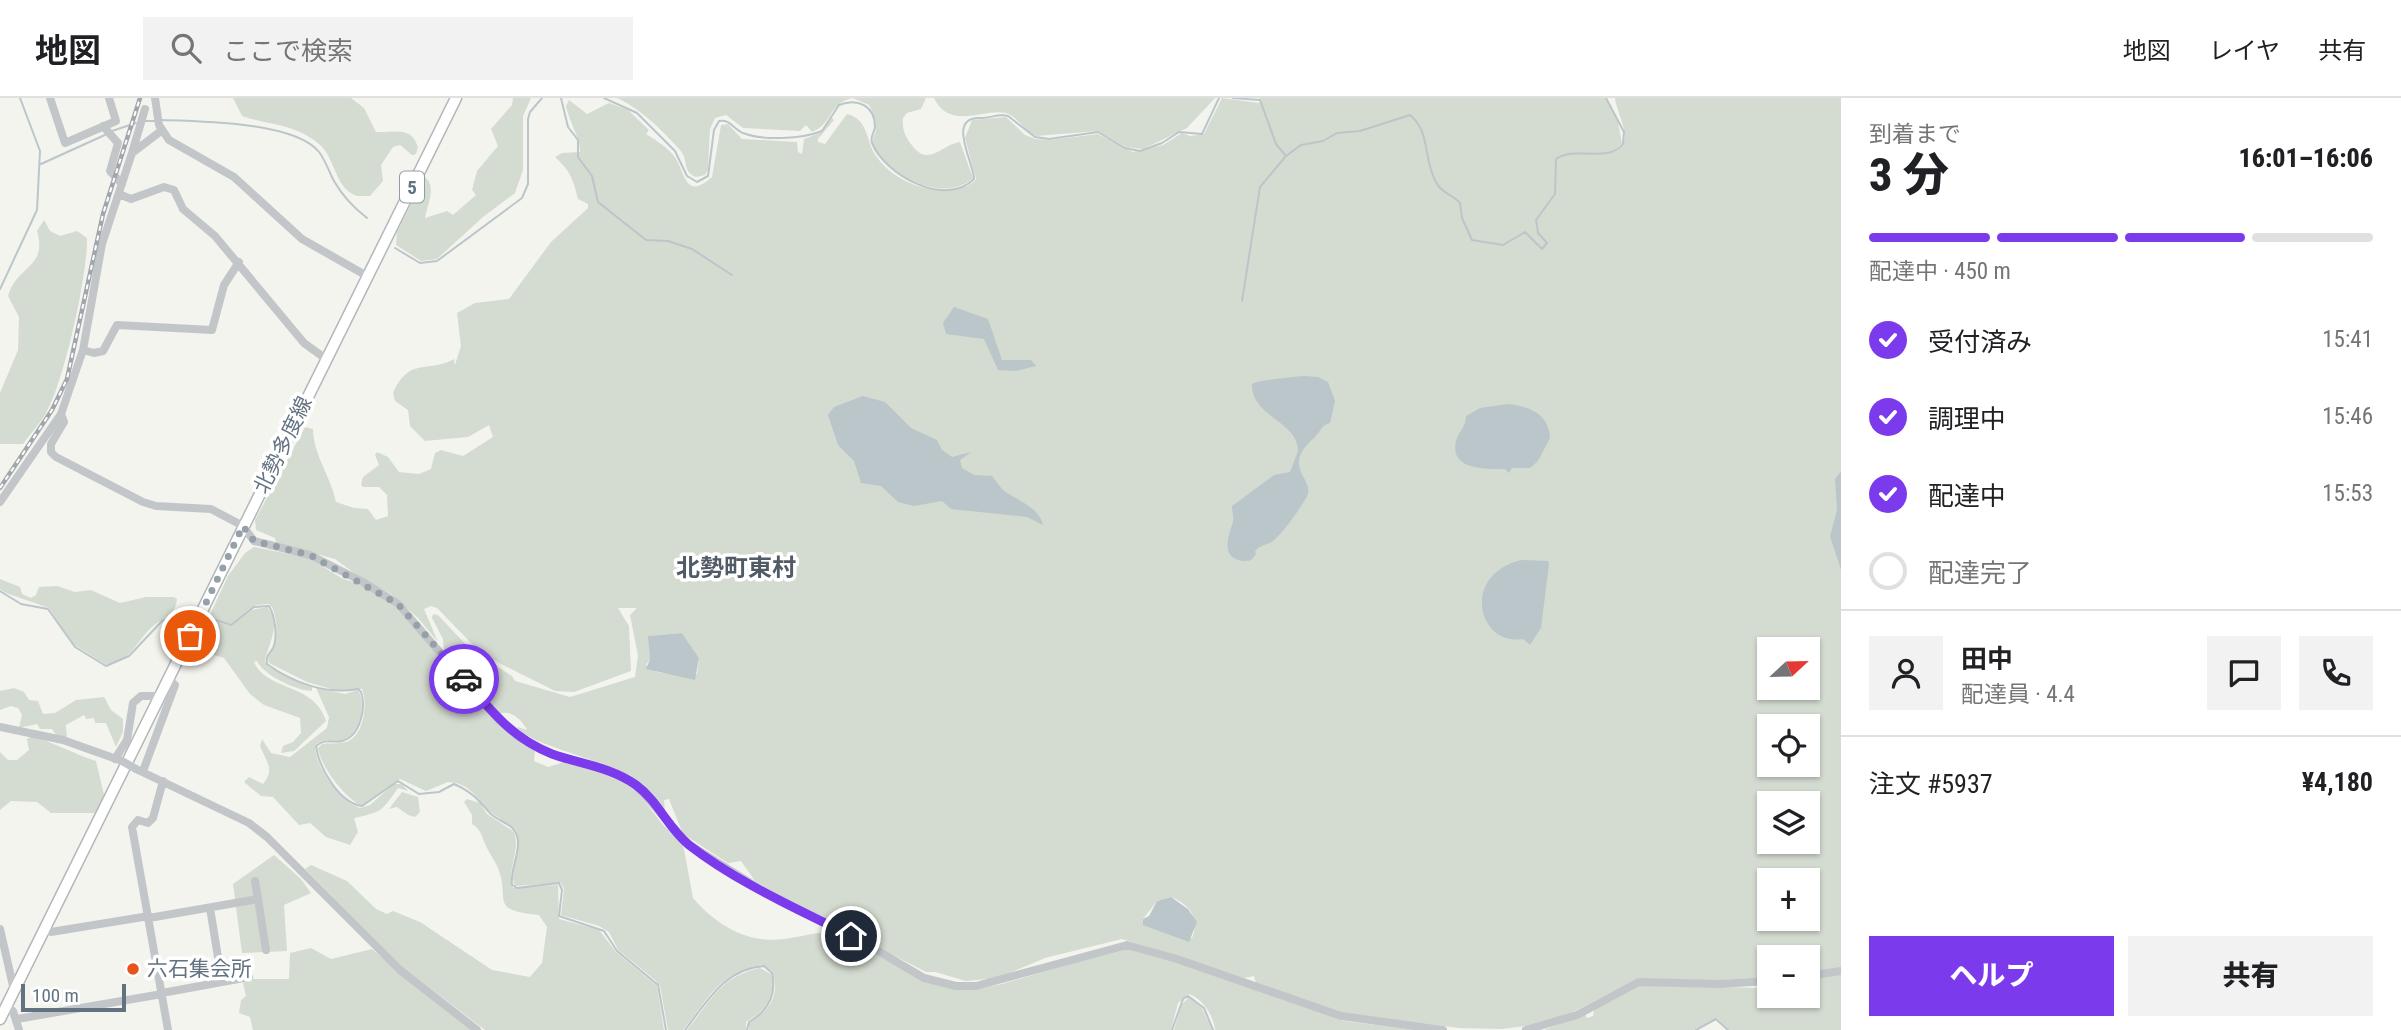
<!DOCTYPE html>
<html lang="ja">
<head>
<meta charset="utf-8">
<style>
  body { margin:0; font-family:"Roboto Condensed","Noto Sans JP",sans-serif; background:#f2f2f2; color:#202124; height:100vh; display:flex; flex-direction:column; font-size:26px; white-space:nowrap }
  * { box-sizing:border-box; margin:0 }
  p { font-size:23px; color:#757577 }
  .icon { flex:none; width:38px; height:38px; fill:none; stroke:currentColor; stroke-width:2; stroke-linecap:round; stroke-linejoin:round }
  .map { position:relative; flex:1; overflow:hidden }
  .sheet { display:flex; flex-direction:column; background:#fff; width:560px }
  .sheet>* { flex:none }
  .needle { width:46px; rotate:68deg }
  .tools { position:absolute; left:1757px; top:539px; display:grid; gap:14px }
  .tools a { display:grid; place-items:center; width:63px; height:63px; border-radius:0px; background:#fff; box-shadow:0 2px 5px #0004; font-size:35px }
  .scale { position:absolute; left:21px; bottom:18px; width:105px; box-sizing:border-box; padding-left:7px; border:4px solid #627281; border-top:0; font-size:19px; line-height:24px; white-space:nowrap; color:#627281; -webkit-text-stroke:5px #fff; paint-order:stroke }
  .pin { position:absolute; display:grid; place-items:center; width:60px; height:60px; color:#fff; margin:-30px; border:4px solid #fff; border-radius:50%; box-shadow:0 2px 7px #0007 }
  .courier { position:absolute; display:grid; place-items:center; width:70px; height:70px; margin:-35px; border:5px solid #7c3aed; border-radius:50%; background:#fff; color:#222; box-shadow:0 2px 9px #0007 }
  .headline em { font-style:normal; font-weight:800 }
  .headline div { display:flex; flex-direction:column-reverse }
  .headline { display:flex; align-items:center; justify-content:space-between; height:119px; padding:0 28px }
  h1 { font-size:46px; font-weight:800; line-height:52px }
  .bar { display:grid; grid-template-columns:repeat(4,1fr); gap:10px 7px; align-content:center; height:84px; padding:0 28px }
  .bar i { height:9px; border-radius:5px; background:#e0e0e0 }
  .bar .active { background:#7c3aed }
  .bar p { grid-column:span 4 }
  .line { display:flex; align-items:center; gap:18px; padding:0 28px; border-top:2px solid #e0e0e0 }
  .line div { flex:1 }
  .round { display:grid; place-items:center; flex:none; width:74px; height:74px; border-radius:0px; background:#f2f2f2 }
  ol { padding:0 28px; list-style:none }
  li { display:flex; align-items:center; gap:21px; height:77px }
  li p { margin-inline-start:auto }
  li .icon { padding:7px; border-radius:50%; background:#7c3aed; color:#fff; stroke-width:4 }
  li:last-child { color:#757577 }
  li i { width:38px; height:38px; border:4px solid #e0e0e0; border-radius:50% }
  .action { display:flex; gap:14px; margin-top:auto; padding:14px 28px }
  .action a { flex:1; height:80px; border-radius:0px; background:#7c3aed; color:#fff; font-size:28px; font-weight:800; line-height:80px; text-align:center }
  .action a+a { background:#f2f2f2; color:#202124 }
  header { display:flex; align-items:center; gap:42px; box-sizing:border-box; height:98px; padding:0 35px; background:#fff; border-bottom:2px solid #e0e0e0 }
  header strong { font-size:33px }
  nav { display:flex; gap:38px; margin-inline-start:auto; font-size:24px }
  .search { width:490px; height:63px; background:#f2f2f2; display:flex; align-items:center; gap:18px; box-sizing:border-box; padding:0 24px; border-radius:0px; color:#757577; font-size:26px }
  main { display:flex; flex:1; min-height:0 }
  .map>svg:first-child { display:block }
  .green { fill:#d4dbd0; fill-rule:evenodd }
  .water { fill:#bbc6cb }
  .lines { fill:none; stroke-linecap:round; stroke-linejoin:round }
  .stream { stroke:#bbc6cb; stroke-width:2 }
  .major-casing { stroke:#b3b7bb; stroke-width:13 }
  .minor { stroke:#c3c6c9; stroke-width:8 }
  .major { stroke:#fff; stroke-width:10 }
  .rail-casing { stroke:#a1a6ac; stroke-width:4.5 }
  .rail { stroke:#fff; stroke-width:2; stroke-dasharray:5; stroke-linecap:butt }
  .minor-bridge { stroke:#c3c6c9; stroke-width:8 }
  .done { stroke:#95a0a8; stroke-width:7; stroke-dasharray:0 12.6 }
  .route { stroke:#7c3aed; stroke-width:9 }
  .poi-dot { fill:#e8531b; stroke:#fff; stroke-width:2.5 }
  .labels { text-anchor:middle; stroke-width:7; stroke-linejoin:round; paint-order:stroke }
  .shield { fill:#fff; stroke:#919ca7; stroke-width:2 }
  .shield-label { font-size:19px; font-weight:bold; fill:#627281 }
  .street-label { font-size:21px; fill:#627281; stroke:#fff }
  .poi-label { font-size:21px; fill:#627281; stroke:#fff; text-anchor:start }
  .quarter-label { font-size:24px; font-weight:bold; fill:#505b66; stroke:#fff }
</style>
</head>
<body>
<header>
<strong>地図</strong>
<div class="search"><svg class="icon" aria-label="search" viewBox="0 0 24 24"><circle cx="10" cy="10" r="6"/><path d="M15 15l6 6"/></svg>ここで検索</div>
<nav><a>地図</a><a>レイヤ</a><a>共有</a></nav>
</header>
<main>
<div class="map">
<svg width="1841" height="932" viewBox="0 0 1841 932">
  <rect width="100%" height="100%" fill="#f4f4ef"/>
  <path class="green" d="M233,0h118l13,10 12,24c17,1 35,-7 42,15l-2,7 -4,1 -12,-10 -7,2 -12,18 2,16 -13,15h-13c-23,-8 -21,-38 -38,-52 -23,-20 -50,-19 -77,-28z
    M513,0h18l-8,18v54l-8,23 -32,24 -46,42 -16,2 -25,-16 1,-13 28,-55c12,10 2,28 0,41l22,-7 6,4 23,-20 -4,-5 5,-19 21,-25 -7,-17 21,-24z
    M617,0h309l-5,11 -14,4 -4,5c-1,11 2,18 8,26 17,25 31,0 49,-2l13,36c-28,26 -84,-1 -99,-32 -4,-9 3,-11 2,-20 0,-7 -4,-15 -7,-21l-16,-7c-25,5 -20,26 -41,34l-6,-7 -6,6 -57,-3 -17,-13 -11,3 -5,11 -2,40 -3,6 -9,2c-14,-5 -7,-17 -16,-27 -17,-19 -39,-41 -63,-52z
    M934,0h281l-28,30 -44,21 -17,-2 -28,-16 -62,5c-12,-5 -18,-19 -30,-23 -22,-5 -56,18 -72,-15z
    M1222,0l37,5 3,-3 -3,-2h346l13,24 4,21 -8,9c22,-11 3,-36 1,-54h226v932h-112l-12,-12 -23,12h-150l41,-16 2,4 6,-2 1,-6 48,-25 118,3 9,-4v12h39v-39h-39v20l-76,5 -55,-3 -69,35 -27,10 -41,5 -42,-1 -117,-15 -86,-30 -2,-7 -10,2 -122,-39 -77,19 -47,20 -32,3 -31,-9h-9l-140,-72 -31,-19 -14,-20 -13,2 -45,-29 -14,-35 -5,1 1,12c-6,-7 -11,-15 -17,-22 -28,-29 -95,-36 -132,-61l2,-2 9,3c-5,-10 -17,-21 -28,-16l-55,-64 -1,-11 -11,-21 1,-4 5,1 31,33 43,28 3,5 55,16 65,-20 3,-21 -8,-41 7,-7h-19l11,18 2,45 -57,21 -19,-1 -54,-27 -25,-16 -39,-40 -6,-2 -7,3 14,33 -20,-24 -27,-24 -33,-18 -23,-17 -59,-16 -1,-5 -19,-8 -1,-10 50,-93 8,2c0,25 18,48 23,73l18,6 14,1 8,11 12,-4 -1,-21 -8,-8h-16l-2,-2 2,-8 16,-12 -4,-10 2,-3 11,5 11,15 20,2 12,-5 4,-16 6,-3 22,6 30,-19 -4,-12 -21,12 -43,4 -15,-15 -2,-16 -13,-9 -2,-8c17,-37 33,-19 61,-34l1,6 6,-19 -4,-33 18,-10 34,-4 42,-57 37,-34v-4l-10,-5c-5,-20 -7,-27 -23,-42l7,-4 18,-1c1,-12 -11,-31 -14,-46l3,-6 18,14 22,-11 19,7 21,20 -3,4c10,6 24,15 30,25 10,17 10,41 36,18l9,-52 7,-1 14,15 55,3 1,10 4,2 2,-15 16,-6 12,-15 2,2 -16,19v3l7,2 22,-30c20,5 19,23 26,37 14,26 50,43 79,38 9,-1 18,-2 24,-10l-11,-41 7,-18 34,-3 19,18 10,4 15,1 48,-6 35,18 30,-7 19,-12 8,3 14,-2zM682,535l17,25 -2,16c-16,1 -41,2 -51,-9l4,-6 -1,-23zM1769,551h39v39h-39zM1769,628h39v39h-39zM1769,705h39v39h-39zM1769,782h39v39h-39zM1171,799c19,7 29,22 21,41l-49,-19 14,-18z
    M44,122l6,11 10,5 17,-5 10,7c1,35 -23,145 -41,175 -6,11 -16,21 -23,31h-23v-51l18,-43 1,-33 -11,-21c9,-31 40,-28 29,-65z
    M254,449l55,11 34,21 18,5 35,24 119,130 20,13 -1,10 14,6 16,-5 12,3 25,7 33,16 29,37 20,19 10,54c17,20 42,38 68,41 42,6 71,-26 105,15l7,-1 55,30 42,7 32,-6 123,-36 56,15 163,58 72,9h-201c-1,-14 -13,-32 -26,-36l-11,9 -7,27h-422v-7c20,-12 32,-27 23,-52l-11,-6c-46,11 -50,31 -78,65h-15l-8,-44 -5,-6 -37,-30 -9,-18 -10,-6 -38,-11 3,-26 -3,-6 -46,3c-7,-16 8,-35 1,-56 -7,-7 -15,-10 -23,-16 -16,-11 -19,-31 -45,-32l-22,9 -26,-12 -39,27c-18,-11 -39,-37 -43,-58l4,-4c7,-1 16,0 24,-2 18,-6 22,-38 16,-53l-24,2 -31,-9 -38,-19 -1,-6c10,-12 11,-34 4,-50l-3,-3 -13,1 -25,19 -20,-7 -1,2 20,7 22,-16 15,-3c16,18 0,38 -2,55l4,5 43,20v4c-15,0 -49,-16 -55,-30l-3,1c12,29 61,21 72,59l-32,30 -13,2 2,-7 10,-4 8,-9 -1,-15 -36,-13 -14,-11 -26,-36 -30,-9 34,-73 17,-23z
    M0,481l20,8 2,7 9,4 5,-3 3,-8 18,-1 18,6 16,-2 29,13 26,-6h28l3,2c-2,18 -14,18 -25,28 -15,13 -23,38 -47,37l-32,-20 -24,-36 -43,-15 -6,-4z
    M14,590l10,4 5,8 9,1 5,13 12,-1 21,-13 28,-3 7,13 12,9v13l-7,15 -10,-24h-11l-1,-5 -8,1 -2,-4 -18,10 1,13 -10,-2 -5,-7h-12l-3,-5 -18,4 3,-13 -4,-7 -7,-2 -11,4v-19z
    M316,590l29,6 13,-4c8,14 3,45 -16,50 -10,2 -18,-3 -27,5 0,22 24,56 45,63l10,-3 24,-21h8l6,7 -10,-3c-16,23 -16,24 -44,30l4,14 -8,13 -24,-8 -16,-14 -11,2 -26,-28 -12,-1 -17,-14 5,-5 14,7c12,-15 4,-21 -3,-38l2,-7 9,14 19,4 37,-29 2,-11z
    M32,638c23,7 42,18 64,25l8,34 -9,18h-44l-14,-11 -26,-1 -11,9v-58l8,8h9l12,-10 -2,-11z
    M402,694l16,5 2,15 -5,5 -7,-2 -11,-8 -8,2z
    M467,701l13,4 7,11 27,18c7,19 -8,38 -1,56l45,-3 1,34 40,11 17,22 41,34 7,44h-179l-84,-64 -96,-97 6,-4 36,16 29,28 11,5 6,-3 27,11 72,48 38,7 12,-14 5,-36 -8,-12c-53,-5 -27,-16 -42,-49 -3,-7 -8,-13 -11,-20 -4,-9 -5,-17 -14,-22v-9l-8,-13z
    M274,757l27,24 10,14 -27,12 3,46 -45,2 -9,-69z
    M311,850l20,11 41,-10 100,81h-219l-3,-13 -11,-4 2,-13 5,-4 -3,-13 7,-4h39l1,-26z
    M760,870l11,6c6,23 -6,37 -25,48v8h-59c25,-30 32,-53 73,-62z
    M1189,899l13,11 10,22h-38l8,-26z"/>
  <path class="water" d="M954,209l34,12 14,41h29l5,6 -20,5 -18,-1 -14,-31 -38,-5 -3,-11z
    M1304,278l14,1 10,5 7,19 -5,22c-9,2 -9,8 -15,14 -37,32 3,42 -9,61 -7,12 -22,34 -33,43 -4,3 -11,4 -15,7 -7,7 2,2 -5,10 -2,3 -6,3 -10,3 -24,-3 -14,-26 -10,-39 1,-5 -1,-10 -1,-16l42,-31 16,-3 8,-21c0,-30 -47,-34 -46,-67 6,-4 41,-7 52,-8z
    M863,298l22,6 26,26 26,12 5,10 10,7 19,-5 -11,8 2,8 12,7 18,1c5,6 9,13 15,17 13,8 32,15 36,32l-16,-8 -76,-8 -9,-8 -28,5 -16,-4 -17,-16 -20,-3 -7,-22 -16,-16 -10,-30 6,-8z
    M1507,306c22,2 42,10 43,34l-12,23 -8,7h-18l-3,5 -4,-4c-18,0 -56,2 -49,-28 3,-10 10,-14 10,-25l14,-8z
    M1841,373v99l-11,-34 7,-26 -2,-31z
    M1521,462l27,1 1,3 -8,64 -11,17 -7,-6c-45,8 -63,-64 -2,-79z
    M682,535l17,25 -4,22 -49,-11 4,-10 -2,-23z
    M1171,799l17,12 9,13 -8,20 -46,-17v-6l6,-3 8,-15z"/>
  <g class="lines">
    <path class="stream" d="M561,0l7,29 10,13v17l14,19 6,26 48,38 22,1 24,8 40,26
      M604,0l33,15 38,38 12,25 10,6 11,-6 6,-46 5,-9c12,-2 14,8 24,12 20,8 59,6 79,-2l17,-26c18,-7 36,0 36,22 -1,7 -5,9 -3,16 13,32 73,65 102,36 0,-16 -28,-62 6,-61 10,1 17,-5 28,-2l27,21 14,2 49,-7 27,16 15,3 22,-8 17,-11 23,2 17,-36
      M1233,0l27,2 16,44 10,12 15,-11 22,-4 14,-8 23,-2 50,-16c21,17 13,45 26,67 6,12 16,12 24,21l2,15 10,22 31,5 22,-13 17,17 5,-6 -9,-10 -2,-13 19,-26 1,-35c19,-14 51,5 67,-15l1,-12 -18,-34
      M162,22c38,1 133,2 157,32 7,9 10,20 15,29 8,14 20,27 33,37
      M145,23h12
      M112,33l24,-8
      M41,66l66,-30
      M395,150l25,15 17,-2 85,-63 6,-14v-65l2,-7 12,-14
      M0,191l37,-79 3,-59 -20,-53
      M1242,203l18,-114 26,-31
      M0,493l21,13 27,5 27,38 31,19 23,-10 33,-35 30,-13
      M210,520l21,7 23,-18 15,-1c6,10 9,31 4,42 -4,7 -7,7 -6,16 26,19 60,31 91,25l3,3c5,15 0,44 -19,49 -10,2 -17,-3 -26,5 3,22 23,57 46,60l36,-25 21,13 20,-2 15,-8c16,7 23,14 34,27 10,13 28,10 30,30 1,15 -8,29 -6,44l5,3 42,-5 3,7 -3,26 45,15 13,20 41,34 8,45
      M685,932c22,-28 39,-61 79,-64l8,7c5,23 -4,38 -23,49l-2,8
      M1172,932l11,-31 5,-3 16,12 9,22
      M1696,932l20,-11 12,11"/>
    <defs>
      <path id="major" d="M0,921l456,-921"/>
    </defs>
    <use href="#major" class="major-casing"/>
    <path class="minor" d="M50,0l15,45 51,-22 -7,-23
      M155,0l4,27 10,15 65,37 68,62 65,37
      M103,28l15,17 -8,28 12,13
      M132,55l13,-44
      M119,96l12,5 33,-12 10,3 9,19 32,27 89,107 22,16
      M83,252l11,3 9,-2 14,-26 95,5 12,-45 15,-23
      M61,316l3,8 -13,22v8l5,5 87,45 13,4 55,3 32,17 11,15 56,14 53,27 35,22 99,114 20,18 38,19 45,12 35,17 53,60 93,58 87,43 56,33 32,8h20l151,-41 50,14 164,57 102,14
      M0,404l61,-88 22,-64 19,-106 30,-91 29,-22
      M0,629l63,13 59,21
      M115,661l12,-19 6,-37 8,-7h20
      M136,671l113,54 18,14 133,133 77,60
      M143,673l32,-86 -6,-5
      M163,683l-10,37 -5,5 -10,-3 -6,7 36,203
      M255,783l3,18
      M210,810l12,74
      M149,820l109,-19 8,51
      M0,831l14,61
      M45,832l6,2 98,-16
      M1808,878l33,-5
      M162,895l87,-16
      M7,909l6,4 6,19
      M17,921l145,-25
      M1526,932l51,-15 62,-33 80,2 50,-3"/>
    <use href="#major" class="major"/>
    <defs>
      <path id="rail" d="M0,390l52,-78 15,-31 36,-165 37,-116"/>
    </defs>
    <use href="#rail" class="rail-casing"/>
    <use href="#rail" class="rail"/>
    <path class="minor-bridge" d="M122,663l14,8"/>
  </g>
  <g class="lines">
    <path class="done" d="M190,538l53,-110 11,15 56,14 88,49 66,75"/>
    <path class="route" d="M464,581c26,31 49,60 88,75 28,10 59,13 84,31 22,16 32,43 53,60 49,38 107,63 162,91"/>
  </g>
  <circle class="poi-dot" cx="133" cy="871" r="7"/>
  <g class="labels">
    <rect class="shield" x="400" y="73.5" width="24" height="31" rx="5"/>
    <g class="shield-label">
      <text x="412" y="96">5</text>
    </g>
    <g class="street-label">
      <text transform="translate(283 347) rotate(-64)" y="7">北勢多度線</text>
    </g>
    <g class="poi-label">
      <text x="147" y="878">六石集会所</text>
    </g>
    <g class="quarter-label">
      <text x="736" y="478">北勢町東村</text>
    </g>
  </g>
</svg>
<div class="tools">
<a><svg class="needle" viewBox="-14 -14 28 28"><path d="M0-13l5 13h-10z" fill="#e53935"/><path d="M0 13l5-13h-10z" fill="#757577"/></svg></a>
<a><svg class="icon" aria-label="locate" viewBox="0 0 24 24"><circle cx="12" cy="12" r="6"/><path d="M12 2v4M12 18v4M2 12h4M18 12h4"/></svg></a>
<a><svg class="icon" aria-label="layers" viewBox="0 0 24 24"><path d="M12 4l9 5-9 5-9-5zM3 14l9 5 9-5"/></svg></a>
<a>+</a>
<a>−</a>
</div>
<div class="scale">100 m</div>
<div class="pin" style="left:190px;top:538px;background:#ea580c"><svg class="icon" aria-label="bag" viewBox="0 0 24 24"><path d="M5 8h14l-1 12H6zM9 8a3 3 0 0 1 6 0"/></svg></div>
<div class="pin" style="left:851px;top:838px;background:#1f2937"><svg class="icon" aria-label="home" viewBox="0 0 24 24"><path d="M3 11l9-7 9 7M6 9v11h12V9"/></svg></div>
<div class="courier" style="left:464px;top:581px"><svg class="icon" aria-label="car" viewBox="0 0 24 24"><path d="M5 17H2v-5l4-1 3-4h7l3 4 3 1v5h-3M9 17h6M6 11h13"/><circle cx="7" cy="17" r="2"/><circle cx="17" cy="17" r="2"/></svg></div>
</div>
<section class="sheet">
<div class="headline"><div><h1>3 分</h1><p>到着まで</p></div><em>16:01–16:06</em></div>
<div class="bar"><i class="active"></i><i class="active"></i><i class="active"></i><i></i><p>配達中 · 450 m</p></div>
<ol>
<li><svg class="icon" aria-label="check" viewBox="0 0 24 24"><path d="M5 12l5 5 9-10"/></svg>受付済み<p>15:41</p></li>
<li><svg class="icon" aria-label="check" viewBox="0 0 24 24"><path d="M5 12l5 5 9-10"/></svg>調理中<p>15:46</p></li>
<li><svg class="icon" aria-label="check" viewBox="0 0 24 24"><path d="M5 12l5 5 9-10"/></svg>配達中<p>15:53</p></li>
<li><i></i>配達完了</li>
</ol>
<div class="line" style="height:126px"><a class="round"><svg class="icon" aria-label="person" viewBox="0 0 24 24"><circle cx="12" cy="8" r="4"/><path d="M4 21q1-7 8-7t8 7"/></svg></a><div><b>田中</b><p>配達員 · 4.4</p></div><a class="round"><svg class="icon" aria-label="chat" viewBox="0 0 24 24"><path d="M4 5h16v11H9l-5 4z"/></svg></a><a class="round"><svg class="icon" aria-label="phone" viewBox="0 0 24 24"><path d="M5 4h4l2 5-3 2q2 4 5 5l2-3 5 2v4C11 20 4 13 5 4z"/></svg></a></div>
<div class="line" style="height:91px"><div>注文 #5937</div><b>¥4,180</b></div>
<div class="action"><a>ヘルプ</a><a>共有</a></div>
</section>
</main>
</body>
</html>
